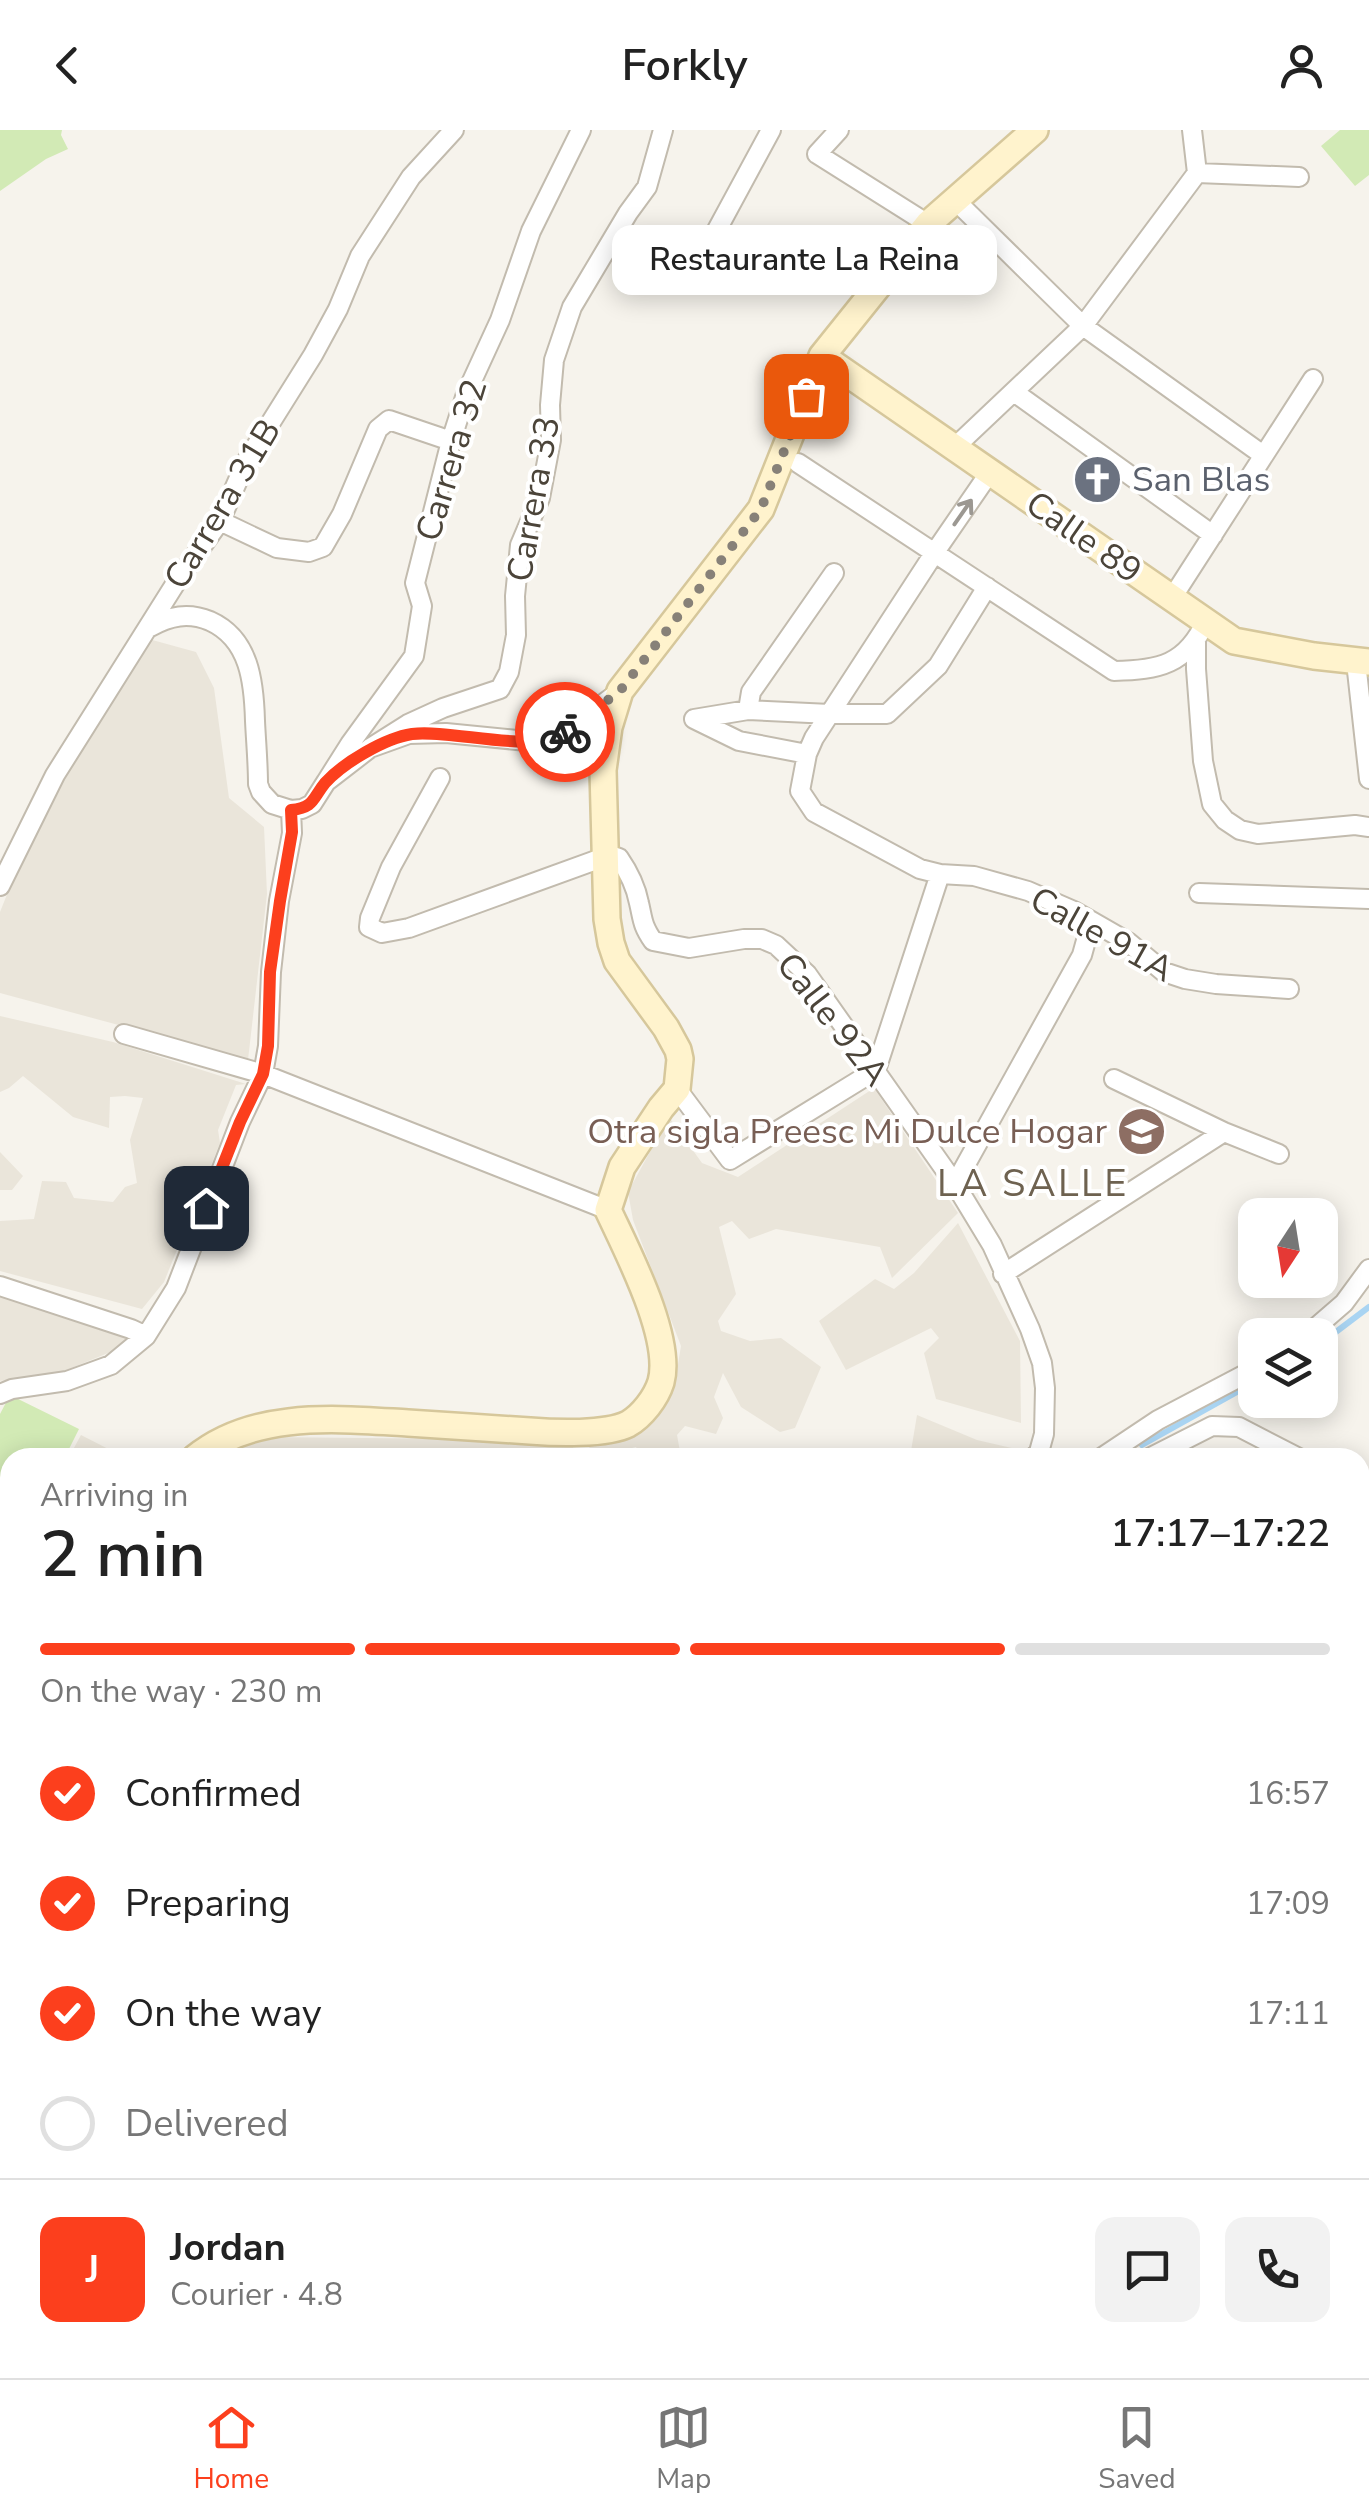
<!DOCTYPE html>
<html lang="en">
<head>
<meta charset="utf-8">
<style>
  body { margin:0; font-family:"Nunito Sans",sans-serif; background:#f2f2f2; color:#222; height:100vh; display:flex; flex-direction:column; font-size:38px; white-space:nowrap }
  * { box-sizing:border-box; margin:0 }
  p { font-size:32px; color:#767676 }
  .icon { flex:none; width:55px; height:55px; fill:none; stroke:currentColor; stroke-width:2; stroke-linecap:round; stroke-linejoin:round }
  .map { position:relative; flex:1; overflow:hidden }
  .details { position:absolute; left:0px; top:1318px; width:1370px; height:932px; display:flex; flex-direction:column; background:#fff; border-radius:30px 30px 0 0; box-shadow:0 5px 25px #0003 }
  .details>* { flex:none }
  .needle { width:65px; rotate:192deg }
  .fabs { position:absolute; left:1238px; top:1068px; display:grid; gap:20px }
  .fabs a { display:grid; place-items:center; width:100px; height:100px; border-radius:20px; background:#fff; box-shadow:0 5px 25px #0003; font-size:50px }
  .pin { position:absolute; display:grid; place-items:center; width:85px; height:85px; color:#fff; margin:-42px; border-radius:20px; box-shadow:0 5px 15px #0006 }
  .courier { position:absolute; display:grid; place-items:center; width:100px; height:100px; margin:-50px; border:8px solid #fc3f1d; border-radius:50%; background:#fff; color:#222; box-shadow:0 2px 12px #0007 }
  .bubble { position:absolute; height:70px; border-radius:20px; background:#fff; box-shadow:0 5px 25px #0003; font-size:32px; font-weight:600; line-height:70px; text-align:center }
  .summary em { font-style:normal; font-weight:600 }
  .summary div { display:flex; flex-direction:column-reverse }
  .summary { display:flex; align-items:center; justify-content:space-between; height:170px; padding:0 40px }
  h1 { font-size:65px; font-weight:600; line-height:75px }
  .bar { display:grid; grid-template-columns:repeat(4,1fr); gap:15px 10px; align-content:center; height:120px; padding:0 40px }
  .bar i { height:12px; border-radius:8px; background:#e0e0e0 }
  .bar .selected { background:#fc3f1d }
  .bar p { grid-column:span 4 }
  .line { display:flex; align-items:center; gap:25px; padding:0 40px; border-top:2px solid #e0e0e0 }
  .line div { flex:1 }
  .round { display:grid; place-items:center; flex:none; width:105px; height:105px; border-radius:20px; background:#f2f2f2 }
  ol { padding:0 40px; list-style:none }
  li { display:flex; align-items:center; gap:30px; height:110px }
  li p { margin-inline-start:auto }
  li .icon { padding:10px; border-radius:50%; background:#fc3f1d; color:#fff; stroke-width:4 }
  li:last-child { color:#767676 }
  li i { width:55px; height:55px; border:5px solid #e0e0e0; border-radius:50% }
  header { display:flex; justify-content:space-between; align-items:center; height:130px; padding:0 40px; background:#fff; font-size:45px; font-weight:600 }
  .tabs { display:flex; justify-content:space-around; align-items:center; height:140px; border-top:2px solid #e0e0e0; background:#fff; font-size:28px; color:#767676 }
  .tabs a { display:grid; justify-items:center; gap:5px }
  .tabs .selected { color:#fc3f1d }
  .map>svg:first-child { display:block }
  .residential { fill:#eae5da }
  .green { fill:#d2eab5 }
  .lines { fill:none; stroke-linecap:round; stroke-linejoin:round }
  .stream { stroke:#a9d4f2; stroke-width:6 }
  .street-casing { stroke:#c2bbae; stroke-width:22 }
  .secondary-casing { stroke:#d6c79b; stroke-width:30 }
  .street { stroke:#fff; stroke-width:18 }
  .secondary { stroke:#fff3cd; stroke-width:25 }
  .oneway { stroke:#9c9892 }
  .done { stroke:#878178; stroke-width:10; stroke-dasharray:0 18 }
  .route { stroke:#fc3f1d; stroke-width:12 }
  .labels { text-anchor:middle; stroke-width:8; stroke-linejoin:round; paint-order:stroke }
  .street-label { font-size:35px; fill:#4b4439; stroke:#fff }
  .worship-label { font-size:35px; fill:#5b616d; stroke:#fff; text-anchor:start }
  .education-label { font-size:35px; fill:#785e54; stroke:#fff; text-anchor:end }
  .neighbourhood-label { font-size:38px; letter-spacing:2.5px; fill:#6e6250; stroke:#fff }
</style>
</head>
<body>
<header><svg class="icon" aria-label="back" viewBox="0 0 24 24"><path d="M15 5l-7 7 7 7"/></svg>Forkly<svg class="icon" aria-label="person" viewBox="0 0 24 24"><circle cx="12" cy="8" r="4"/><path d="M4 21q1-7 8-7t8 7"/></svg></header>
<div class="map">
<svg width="1369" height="2248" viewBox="0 0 1369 2248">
  <rect width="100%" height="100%" fill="#f6f3ec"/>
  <path class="residential" d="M145,508l51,14 18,36 15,110 35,29 3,67 -19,166 -248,-67v-81l8,-20 53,-116z
    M0,886l113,26 133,42 -10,1 -18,45 2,13 -56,139 -22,27 -142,-38v-50l34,-2 8,-38 24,1 8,16 39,4 12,-15 12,-4 -7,-43 13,-42 -18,-2 -15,1 -1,31 -36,-11 -50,-41 -14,12 -9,4z
    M874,958l84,125 -66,65 -12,-31 -104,-18 -27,10 -17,-18 -13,6 17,67 -18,27 3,10 29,10 31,-3 40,29 -26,61 -15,4 -39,-25 -18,-34 -9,24 9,21 -7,16 -31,-8 -8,9 4,22h-40l-5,-10 -38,10 -11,-12 42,-15 34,-23 13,-31 5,-30 -48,-126 -5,-28 41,-75 33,46 36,14z
    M0,1022l23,24 -11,14h-12z
    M958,1093l62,118 1,82 -85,-24 -12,-46 15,-15 -8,-10 -85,42 -27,-49 56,-42 19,10 20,-16z
    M0,1164l129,44 -16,13 -49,20 -64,10z
    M917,1285l60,25 39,9 -9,8h-97z
    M81,1305l43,22h-55z
    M268,1307l299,3 14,17 -376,1z
    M10,1523v144l-5,4h-5v-129z
    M0,1770l10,2v233l-10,-2z
    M1369,1842v162l-9,19v-180z
    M1369,2080v92l-9,-4v-62z
    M463,2240h177l19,8h-199z
    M1031,2240h57l40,8h-101z
    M1180,2240h108l-2,8h-53z"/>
  <path class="green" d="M0,0h62l-1,5 7,14 -22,10 -46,32z
    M1340,0h29v45l-14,11 -34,-40z
    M10,1265l69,34 -14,28 -55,1v33l-10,-5v-72z
    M1360,1706l9,1v93l-9,6z"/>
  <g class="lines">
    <path class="stream" d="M1320,1214l49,-37
      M1142,1315l113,-63
      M0,1737l10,-1"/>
    <defs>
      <path id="street" d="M839,0l-22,24 111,70
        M1197,43l102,4
        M954,69l129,127 180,129
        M692,146l79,-146
        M1014,262l199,143
        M955,317l128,-121 114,-153 -5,-43
        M798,333l316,208c45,-1 72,-6 92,-50
        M990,342l-55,80 -121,186 -7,16 -7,37 14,21 106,57 20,5 34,2 54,15 46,20 54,31 36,30 21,7 31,5 73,5
        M220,391l57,27 32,4 14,-5 19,-33 36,-85 11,-9 62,21
        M1172,468l141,-219
        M150,497c20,-11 38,-15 60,-6 40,18 44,62 45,100 1,21 3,42 3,63l3,8 11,12 19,6 11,-1 10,-5 14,-22 44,-34 39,-14 37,-1 91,9 21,-5 61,-45
        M1196,512v27l7,92 9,43 13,16 15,10 18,4 97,-9 14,2
        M1356,532l13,117
        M748,580l3,-18 83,-119
        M694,589l54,-9 82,4h57l51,-48 49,-79
        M694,589l45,22 68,13
        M370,618l38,-24 35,-16 57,-19 9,-17 7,-37 -1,-39 5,-51 20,-47 11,-58 -1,-35 4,-45 18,-53 56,-94 19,-26 16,-57
        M440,648l-49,89 -21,51 -1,9 13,6 27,-5 201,-73 9,3c9,13 17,29 20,45 4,17 3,22 14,38l36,7 55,-9h18l14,6 31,29 148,210 37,61 38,84 12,34 3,25 -1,46 -5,18 -6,6
        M326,652l24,-38 64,-88 8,-50 -7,-23 36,-142 15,-47 34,-74 31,-89 50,-101
        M0,756l55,-111 122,-194 43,-60 26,-59 67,-107 25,-46 22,-53 51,-79 43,-47
        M1199,763l170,6
        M124,904l139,40 345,136
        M1114,949l110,53 55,22
        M677,959l53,71 146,-90 64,-196
        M955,1054l127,-229 5,-18 2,-16
        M1003,1144l221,-142
        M0,1156l131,43 15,7
        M1307,1205l37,-32 25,-34
        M0,1264l12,-5 55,-8 44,-16 35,-29 30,-48 64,-166 23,-48 5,-28 3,-74 8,-71 13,-68 -1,-23
        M1101,1328l57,-38 97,-51
        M1149,1328l63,-32 27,1 60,31
        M1360,1359l9,5
        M0,1515l10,-25
        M1360,1543l9,-2
        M0,1762l10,3
        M0,2011l10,3
        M1360,2070l9,-26
        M1360,2189l9,4
        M691,2240l22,8
        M156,2248l3,-8
        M449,2248l3,-8
        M726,2248l3,-8
        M1014,2248l3,-8
        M1299,2248l3,-8"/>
      <path id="secondary" d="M822,226l412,285 80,15 55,6
        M195,1328c59,-48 142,-39 213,-35 41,3 81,5 122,8 25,2 76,4 98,-7 14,-8 28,-26 33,-42 12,-44 -34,-131 -53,-172l14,-43 39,-59 16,-19 3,-30 -2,-9 -12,-22 -49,-67 -6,-18 -4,-24 -4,-149 6,-43 11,-36 141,-182 61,-153 106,-132 107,-94
        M0,1700l10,-7"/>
    </defs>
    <use href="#street" class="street-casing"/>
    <use href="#secondary" class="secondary-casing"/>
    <use href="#street" class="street"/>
    <use href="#secondary" class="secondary"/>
  </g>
  <defs><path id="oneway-shaft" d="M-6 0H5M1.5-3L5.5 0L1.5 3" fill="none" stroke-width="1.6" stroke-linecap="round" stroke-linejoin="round" transform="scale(2.5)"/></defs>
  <use class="oneway" href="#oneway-shaft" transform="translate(963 382) rotate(-55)"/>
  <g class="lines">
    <path class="done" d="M565,602l55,-41 141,-182 45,-113"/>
    <path class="route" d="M206,1078l34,-86 23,-48 5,-28 2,-74 10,-71 12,-69 -1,-22c24,-3 21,-11 34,-27 18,-20 60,-45 87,-49 41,-5 123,21 153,-2"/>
  </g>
  <defs>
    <symbol id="church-disc" viewBox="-11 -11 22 22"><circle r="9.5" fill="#6b7280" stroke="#fff"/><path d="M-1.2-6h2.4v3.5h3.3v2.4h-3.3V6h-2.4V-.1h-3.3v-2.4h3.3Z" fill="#fff"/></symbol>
    <symbol id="school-disc" viewBox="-11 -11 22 22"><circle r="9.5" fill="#8d6e63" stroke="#fff"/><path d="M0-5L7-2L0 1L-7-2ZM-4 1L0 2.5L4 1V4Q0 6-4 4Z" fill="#fff"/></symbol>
  </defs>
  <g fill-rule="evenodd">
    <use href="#church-disc" x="1070" y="322" width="55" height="55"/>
    <use href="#school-disc" x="1114" y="974" width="55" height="55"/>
  </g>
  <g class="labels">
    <g class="street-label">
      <text transform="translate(451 330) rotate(-73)" y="12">Carrera 32</text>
      <text transform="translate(533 369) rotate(-80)" y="12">Carrera 33</text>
      <text transform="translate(222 374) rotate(-59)" y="12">Carrera 31B</text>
      <text transform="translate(1084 407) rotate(35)" y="12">Calle 89</text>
      <text transform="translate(1102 804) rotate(29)" y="12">Calle 91A</text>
      <text transform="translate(833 889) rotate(52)" y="12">Calle 92A</text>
    </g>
    <g class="worship-label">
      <text x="1132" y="361">San Blas</text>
    </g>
    <g class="education-label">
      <text x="1107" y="1013">Otra sigla Preesc Mi Dulce Hogar</text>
    </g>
    <g class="neighbourhood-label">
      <text x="1033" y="1066">LA SALLE</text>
    </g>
  </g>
</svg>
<div class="fabs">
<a><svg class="needle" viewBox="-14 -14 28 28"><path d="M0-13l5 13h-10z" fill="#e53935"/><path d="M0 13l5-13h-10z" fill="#767676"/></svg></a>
<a><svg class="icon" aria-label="layers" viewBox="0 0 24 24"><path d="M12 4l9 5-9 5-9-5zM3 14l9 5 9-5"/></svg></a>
</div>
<div class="pin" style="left:806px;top:266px;background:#ea580c"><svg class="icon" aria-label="bag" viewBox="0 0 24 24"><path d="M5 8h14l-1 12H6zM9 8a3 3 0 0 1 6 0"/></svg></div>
<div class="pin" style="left:206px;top:1078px;background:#1f2937"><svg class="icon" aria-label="home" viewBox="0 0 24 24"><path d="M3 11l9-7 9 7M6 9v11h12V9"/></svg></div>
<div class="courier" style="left:565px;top:602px"><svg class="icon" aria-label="bike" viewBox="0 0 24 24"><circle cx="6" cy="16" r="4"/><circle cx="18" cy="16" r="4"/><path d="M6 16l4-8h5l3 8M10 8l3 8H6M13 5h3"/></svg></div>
<div class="bubble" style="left:612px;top:95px;width:385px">Restaurante La Reina</div>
<section class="details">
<div class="summary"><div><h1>2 min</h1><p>Arriving in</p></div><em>17:17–17:22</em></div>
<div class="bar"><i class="selected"></i><i class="selected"></i><i class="selected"></i><i></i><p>On the way · 230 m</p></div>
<ol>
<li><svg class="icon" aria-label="check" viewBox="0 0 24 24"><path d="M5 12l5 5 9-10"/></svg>Confirmed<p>16:57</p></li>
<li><svg class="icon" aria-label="check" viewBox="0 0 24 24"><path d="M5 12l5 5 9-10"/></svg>Preparing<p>17:09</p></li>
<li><svg class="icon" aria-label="check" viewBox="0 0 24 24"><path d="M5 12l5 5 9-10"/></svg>On the way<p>17:11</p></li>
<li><i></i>Delivered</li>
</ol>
<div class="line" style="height:180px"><b class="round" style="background:#fc3f1d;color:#fff">J</b><div><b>Jordan</b><p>Courier · 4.8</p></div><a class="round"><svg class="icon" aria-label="chat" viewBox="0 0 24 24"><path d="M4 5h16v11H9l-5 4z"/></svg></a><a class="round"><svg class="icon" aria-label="phone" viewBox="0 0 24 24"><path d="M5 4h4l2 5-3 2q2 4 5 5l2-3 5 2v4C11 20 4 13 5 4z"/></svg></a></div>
</section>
</div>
<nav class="tabs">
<a class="selected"><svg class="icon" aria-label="home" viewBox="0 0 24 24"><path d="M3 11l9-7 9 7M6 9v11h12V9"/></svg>Home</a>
<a><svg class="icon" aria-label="map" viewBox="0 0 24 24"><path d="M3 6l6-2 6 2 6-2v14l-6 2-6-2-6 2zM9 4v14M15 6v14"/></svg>Map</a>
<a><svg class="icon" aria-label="saved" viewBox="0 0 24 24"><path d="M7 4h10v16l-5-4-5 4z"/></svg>Saved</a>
</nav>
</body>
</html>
